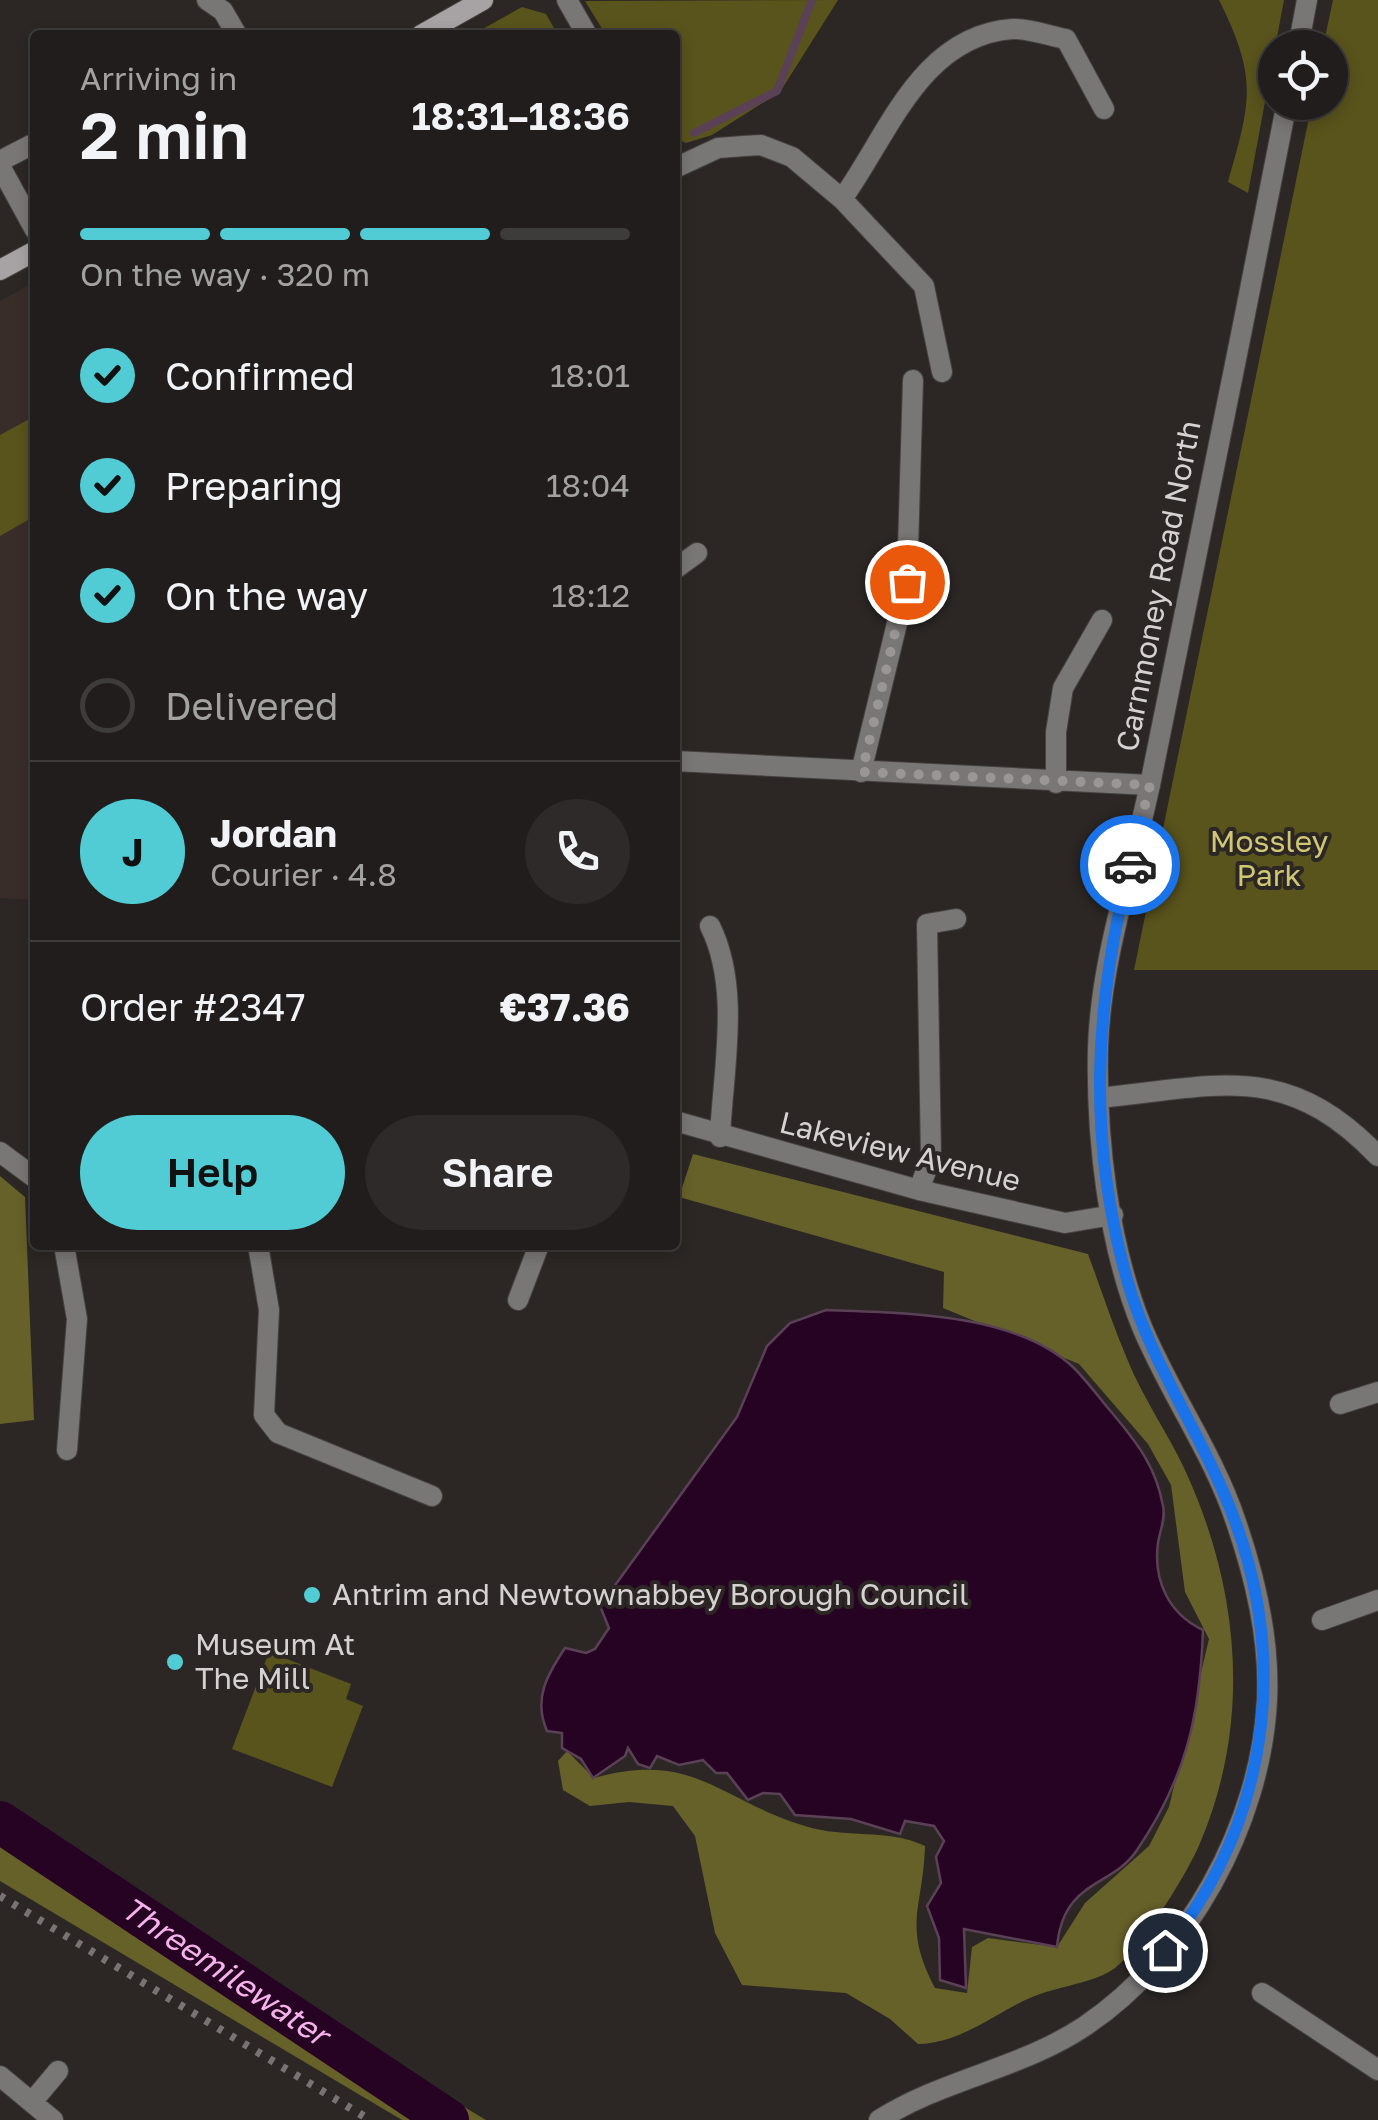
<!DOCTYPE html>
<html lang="en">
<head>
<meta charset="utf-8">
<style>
  body { margin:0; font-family:"Golos Text",sans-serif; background:#2d2a29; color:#f1f3f6; height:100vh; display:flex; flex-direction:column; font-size:38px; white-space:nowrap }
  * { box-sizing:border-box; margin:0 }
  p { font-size:32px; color:#a2a2a3 }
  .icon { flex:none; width:55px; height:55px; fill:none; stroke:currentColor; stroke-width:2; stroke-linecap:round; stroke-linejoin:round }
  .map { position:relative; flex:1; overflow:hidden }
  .panel { position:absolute; left:30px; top:30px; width:650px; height:1220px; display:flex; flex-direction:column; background:#211d1c; border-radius:10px; box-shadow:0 5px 15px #0003,0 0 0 2px #3e3b3b }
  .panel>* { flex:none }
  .controls { position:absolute; left:1258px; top:30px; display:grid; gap:20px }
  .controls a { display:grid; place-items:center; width:90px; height:90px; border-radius:50%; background:#211d1c; box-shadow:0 5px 15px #0003,0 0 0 2px #3e3b3b; font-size:50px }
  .pin { position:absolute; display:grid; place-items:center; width:85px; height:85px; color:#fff; margin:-42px; border:5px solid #fff; border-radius:50%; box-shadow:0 2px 10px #0007 }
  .courier { position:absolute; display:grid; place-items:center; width:100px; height:100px; margin:-50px; border:8px solid #1a73e8; border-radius:50%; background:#fff; color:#222; box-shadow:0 2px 12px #0007 }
  .overview em { font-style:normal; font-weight:600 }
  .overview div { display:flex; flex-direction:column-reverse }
  .overview { display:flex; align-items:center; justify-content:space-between; height:170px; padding:0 50px }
  h1 { font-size:65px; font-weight:600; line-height:75px }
  .bar { display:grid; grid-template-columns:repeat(4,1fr); gap:15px 10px; align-content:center; height:120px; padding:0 50px }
  .bar i { height:12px; border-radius:8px; background:#3e3b3b }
  .bar .on { background:#51ccd4 }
  .bar p { grid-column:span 4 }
  .line { display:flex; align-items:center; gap:25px; padding:0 50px; border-top:2px solid #3e3b3b }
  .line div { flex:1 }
  .round { display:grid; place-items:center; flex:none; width:105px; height:105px; border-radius:52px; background:#2d2a29 }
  ol { padding:0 50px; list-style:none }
  li { display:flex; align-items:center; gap:30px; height:110px }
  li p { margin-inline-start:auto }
  li .icon { padding:10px; border-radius:50%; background:#51ccd4; color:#111; stroke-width:4 }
  li:last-child { color:#a2a2a3 }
  li i { width:55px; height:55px; border:5px solid #3e3b3b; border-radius:50% }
  .cta { display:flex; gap:20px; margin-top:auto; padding:20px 50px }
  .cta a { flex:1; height:115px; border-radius:60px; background:#51ccd4; color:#111; font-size:40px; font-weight:600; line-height:115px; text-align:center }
  .cta a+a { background:#2d2a29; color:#f1f3f6 }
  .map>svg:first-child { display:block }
  .built { fill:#392d2a }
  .green { fill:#59531c }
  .forest { fill:#666029 }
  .water { fill:#260322; stroke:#5a4156; stroke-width:2.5 }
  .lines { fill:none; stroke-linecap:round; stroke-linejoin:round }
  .stream { stroke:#5a4156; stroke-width:8 }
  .river { stroke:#260322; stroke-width:42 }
  .minor-casing { stroke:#474241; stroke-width:22 }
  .tertiary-casing { stroke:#474241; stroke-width:22 }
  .secondary-casing { stroke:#474241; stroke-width:22 }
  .minor { stroke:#797676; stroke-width:20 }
  .tertiary { stroke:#797676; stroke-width:20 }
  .secondary { stroke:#a7a2a3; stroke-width:20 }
  .rail { stroke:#797473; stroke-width:8; stroke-dasharray:5 10; stroke-linecap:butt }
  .done { stroke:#9a9695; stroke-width:10; stroke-dasharray:0 18 }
  .route { stroke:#1a73e8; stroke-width:12 }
  .poi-dot { fill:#51ccd4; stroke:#2c2725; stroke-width:4 }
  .labels { text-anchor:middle; stroke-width:8; stroke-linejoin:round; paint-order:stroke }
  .street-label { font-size:30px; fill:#d5d2d1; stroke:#2c2725 }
  .park-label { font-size:30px; fill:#d0c773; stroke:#2c2725 }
  .poi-label { font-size:30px; fill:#d5d2d1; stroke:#2c2725; text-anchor:start }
  .water-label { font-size:32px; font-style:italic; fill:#f5b2eb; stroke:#2c2725 }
</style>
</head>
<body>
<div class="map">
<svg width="1378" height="2120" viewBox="0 0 1378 2120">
  <rect width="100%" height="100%" fill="#2c2725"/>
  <path class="built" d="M35,282v618l-35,-2v-597z"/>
  <path class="green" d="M838,0l-58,92 -68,43 -26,8 -11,-5v-103h-69l-21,-34z
    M1219,0h65l-36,193 -20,-11c23,-81 30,-104 -9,-182z
    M1333,0h45v970h-244l178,-867 18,-1v-54l-7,-1z
    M522,7l24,7 12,21h-86z
    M35,416v100l-35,20v-101z
    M269,1652l82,32 -5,15 17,7 -31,81 -100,-38z"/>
  <path class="forest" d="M693,1154l395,100c13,35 25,72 40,107 15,37 39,71 56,107 56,120 68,253 16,375 -12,30 -60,106 -85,125 -17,13 -51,18 -72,25 -43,14 -77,50 -125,51l-28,-25 -44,-26 -104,-8 -27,-52 -20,-97 -22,-30 -44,-4 -39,4 -27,-16 -5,-29 9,-10 27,27c100,-28 125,22 211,48 40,13 83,2 120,20 -2,64 -23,79 10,142l32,5 5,-46 16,-9 69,9 28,-44 64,-57 20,-39 40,-168 -24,-47 -14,-107 -23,-41 -69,-80 -136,-56 1,-36 -265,-75z
    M0,1176l25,21 9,223 -34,4z
    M0,1830l486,290h-84l-402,-239z"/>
  <path class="water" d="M826,1310c76,3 189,2 248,58 14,14 26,31 39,46 25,30 43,53 50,92 3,12 -3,24 -5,37 -5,38 11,71 45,87 -3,86 -17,148 -66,220 -25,38 -74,29 -80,97l-93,-18 2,59 -26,-8 -1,-42 -12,-32 14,-23 -5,-26 8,-16 -10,-15 -29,-5 -5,13 -49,-15 -56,-4 -15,-21 -17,-1 -15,7 -21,-27h-11l-13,-13 -24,5 -22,-9 -7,12 -12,-4 -10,-16 -3,8 -32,22 -12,-19 -19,-11v-15l-15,-2c-14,-32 0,-56 18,-83l21,5 9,-4 14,-21 -9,-22 137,-189 30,-71 23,-23z"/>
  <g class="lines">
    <path class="stream" d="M694,133l83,-42 35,-91"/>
    <path class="river" id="s1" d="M0,1822l448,298"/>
    <defs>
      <path id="minor" d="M207,0l16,11 14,24
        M567,0l20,35
        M0,161l31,-16
        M0,166l35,64
        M675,168l43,-20 26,-2 17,-1 31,12 50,42 82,87 18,86
        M842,199c46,-63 78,-163 170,-170 16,-1 38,7 54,10l38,70
        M675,569l22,-16
        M675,761l475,24
        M861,772l46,-190 6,-202
        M1056,783v-51l7,-44 39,-68
        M710,926c31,62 13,143 10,211
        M1099,1098c119,-12 187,-38 279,58
        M675,1121l244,69 146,33 48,-8
        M0,1152l35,26
        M919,1190l12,-33 -4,-233 29,-5
        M64,1245l13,74 -10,131
        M258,1245l11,65 -5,105 14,18 154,63
        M518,1300l21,-55
        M1340,1404l38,-12
        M1322,1620l56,-20
        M1262,1993l116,77
        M0,2076l53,44
        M32,2102l26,-31"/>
      <path id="tertiary" d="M1298,48l9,-48
        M879,2120c64,-41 142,-51 206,-94 103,-69 176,-203 182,-326 3,-60 -12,-123 -31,-178 -23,-69 -66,-128 -94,-195 -34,-83 -46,-189 -44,-279 3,-95 37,-185 55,-278 44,-222 91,-445 134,-668"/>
      <path id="secondary" d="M421,35l62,-35
        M0,270l35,-19"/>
    </defs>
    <use href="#minor" class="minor-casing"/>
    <use href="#tertiary" class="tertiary-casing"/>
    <use href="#secondary" class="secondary-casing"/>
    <use href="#minor" class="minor"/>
    <use href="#tertiary" class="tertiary"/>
    <use href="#secondary" class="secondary"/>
    <path class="rail" d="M0,1896l370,224"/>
  </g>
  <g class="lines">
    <path class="done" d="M907,582l-45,190 288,13 -20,80"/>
    <path class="route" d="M1130,865c-36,142 -43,275 -2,418 21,73 64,137 94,206 70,157 52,327 -57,461"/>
  </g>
  <g class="poi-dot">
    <circle cx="312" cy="1595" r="10"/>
    <circle cx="175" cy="1662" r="10"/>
  </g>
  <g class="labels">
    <g class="street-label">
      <text transform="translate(1159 586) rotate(-79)" y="10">Carnmoney Road North</text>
      <text transform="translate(900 1152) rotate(14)" y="10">Lakeview Avenue</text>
    </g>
    <g class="park-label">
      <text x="1269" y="852">Mossley<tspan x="1269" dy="34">Park</tspan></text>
    </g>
    <g class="poi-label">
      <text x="332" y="1605">Antrim and Newtownabbey Borough Council</text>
      <text x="195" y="1655">Museum At<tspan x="195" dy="34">The Mill</tspan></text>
    </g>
    <g class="water-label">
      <text dy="11" stroke="none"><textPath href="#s1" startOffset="270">Threemilewater</textPath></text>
    </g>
  </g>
</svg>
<div class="controls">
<a><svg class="icon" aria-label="locate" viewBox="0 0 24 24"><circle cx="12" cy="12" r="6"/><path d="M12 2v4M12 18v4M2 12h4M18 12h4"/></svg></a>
</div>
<div class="pin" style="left:907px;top:582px;background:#ea580c"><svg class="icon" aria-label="bag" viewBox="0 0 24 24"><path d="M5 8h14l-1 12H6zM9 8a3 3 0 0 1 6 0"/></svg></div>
<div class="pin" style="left:1165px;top:1950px;background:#1f2937"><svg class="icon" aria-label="home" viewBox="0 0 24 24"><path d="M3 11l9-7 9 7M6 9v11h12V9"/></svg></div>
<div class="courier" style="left:1130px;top:865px"><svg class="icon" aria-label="car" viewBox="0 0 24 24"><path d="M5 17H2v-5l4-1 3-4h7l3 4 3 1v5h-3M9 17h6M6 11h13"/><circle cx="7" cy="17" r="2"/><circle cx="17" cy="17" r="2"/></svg></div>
<section class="panel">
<div class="overview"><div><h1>2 min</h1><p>Arriving in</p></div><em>18:31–18:36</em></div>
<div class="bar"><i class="on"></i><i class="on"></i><i class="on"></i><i></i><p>On the way · 320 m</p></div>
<ol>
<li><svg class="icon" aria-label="check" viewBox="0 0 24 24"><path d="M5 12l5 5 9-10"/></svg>Confirmed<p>18:01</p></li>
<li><svg class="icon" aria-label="check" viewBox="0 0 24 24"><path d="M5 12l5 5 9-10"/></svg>Preparing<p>18:04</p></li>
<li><svg class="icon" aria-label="check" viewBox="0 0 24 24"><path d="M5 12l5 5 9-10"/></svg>On the way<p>18:12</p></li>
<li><i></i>Delivered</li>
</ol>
<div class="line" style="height:180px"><b class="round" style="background:#51ccd4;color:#111">J</b><div><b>Jordan</b><p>Courier · 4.8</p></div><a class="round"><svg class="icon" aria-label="phone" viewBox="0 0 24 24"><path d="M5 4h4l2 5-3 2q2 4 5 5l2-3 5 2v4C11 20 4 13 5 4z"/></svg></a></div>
<div class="line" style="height:130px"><div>Order #2347</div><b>€37.36</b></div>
<div class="cta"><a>Help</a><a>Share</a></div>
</section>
</div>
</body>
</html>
